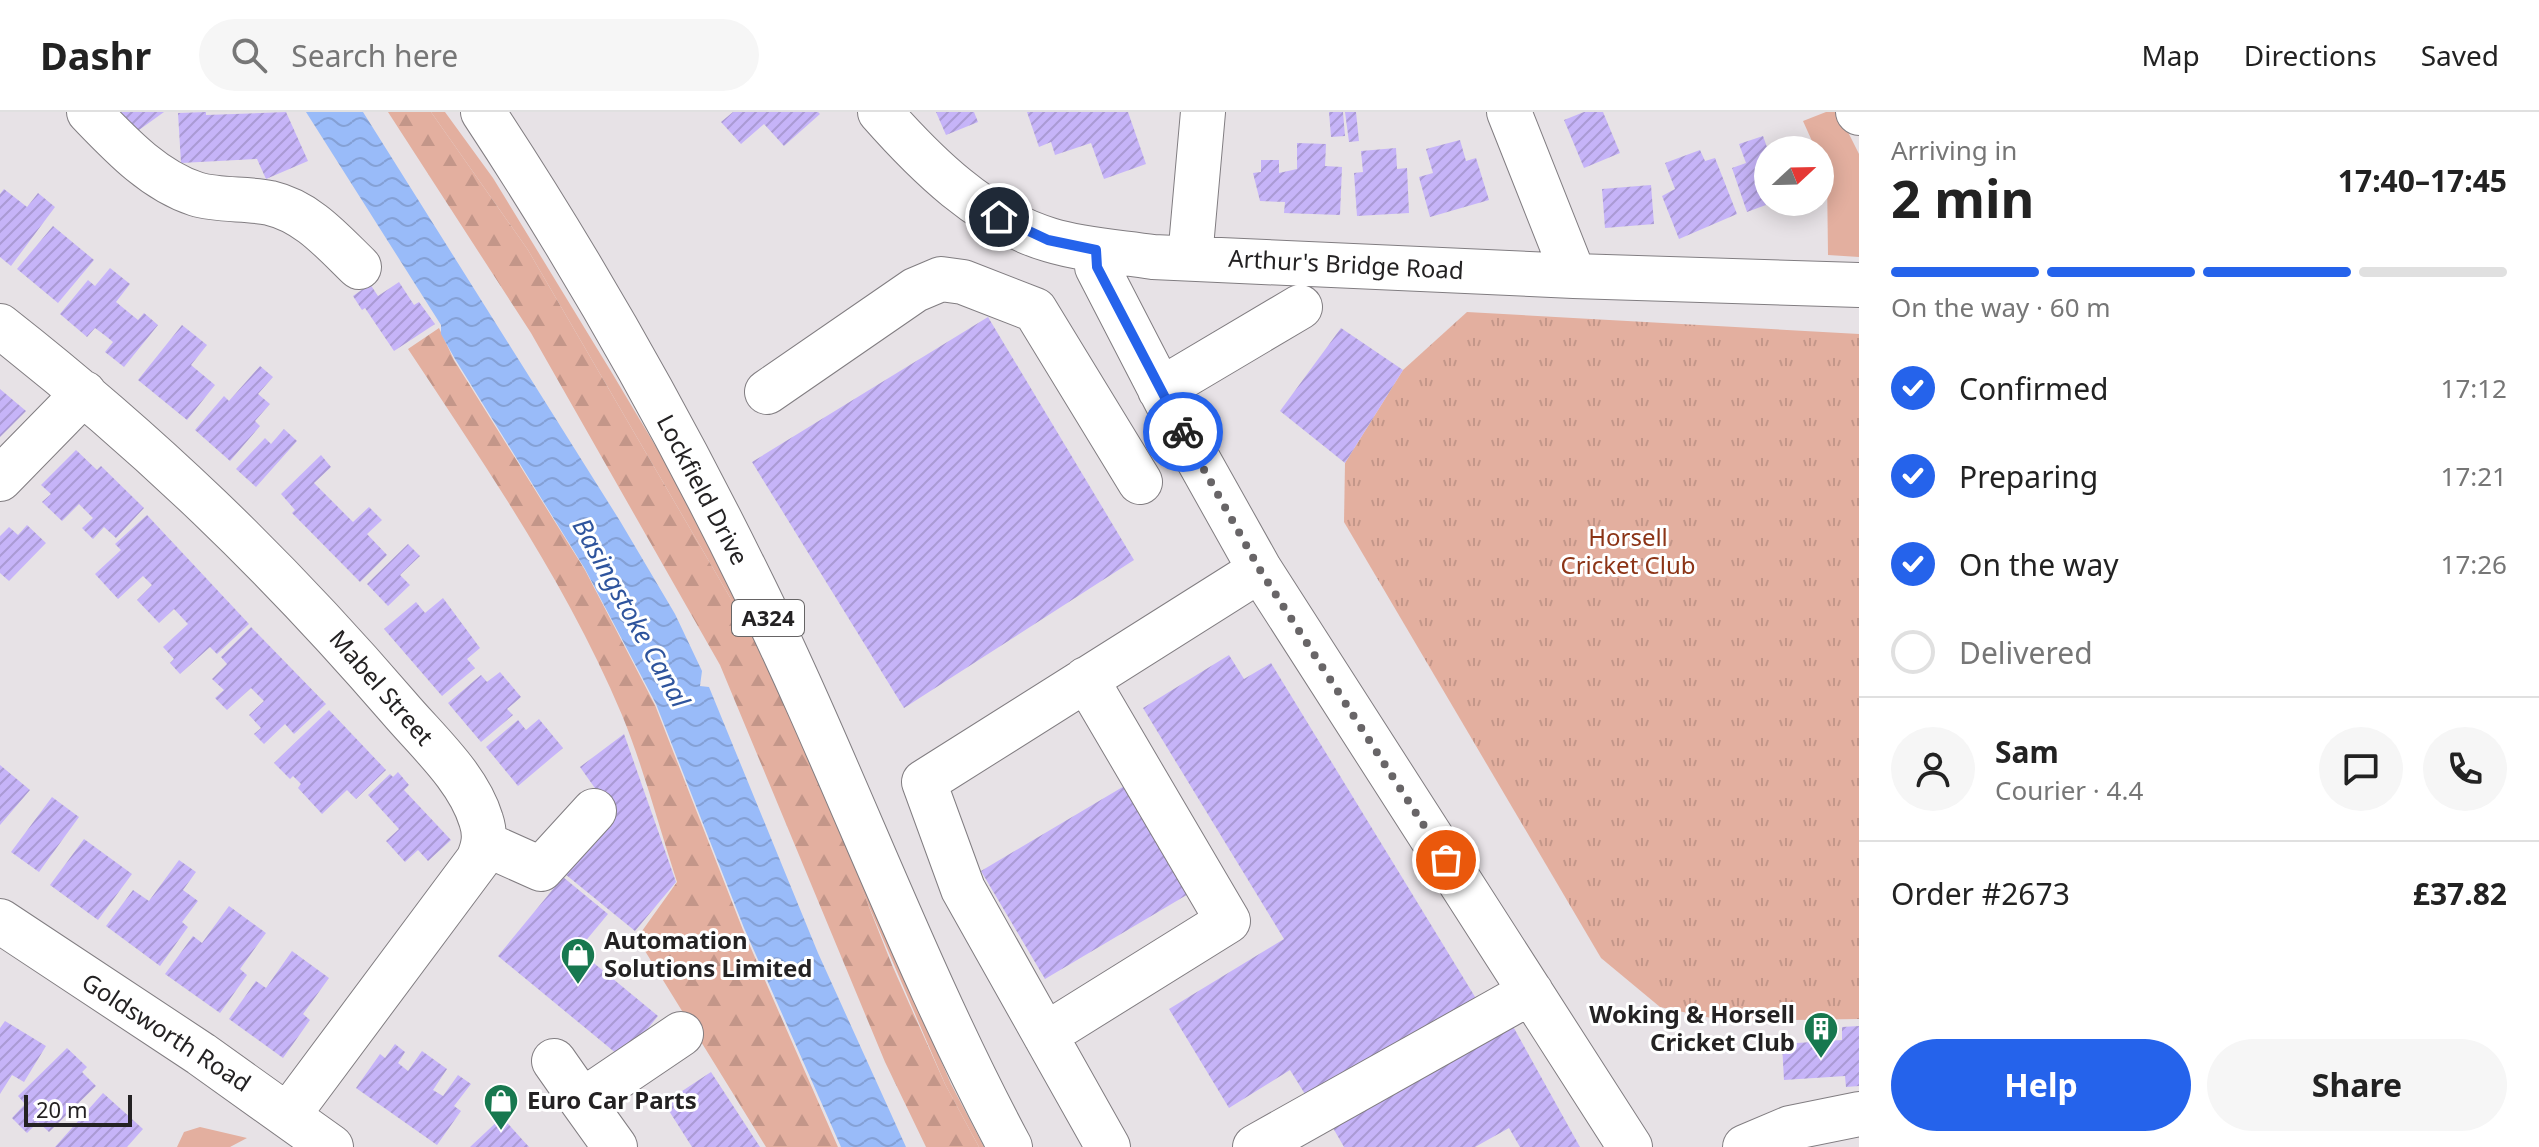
<!DOCTYPE html>
<html lang="en">
<head>
<meta charset="utf-8">
<style>
  body { margin:0; font-family:"Noto Sans",sans-serif; background:#f6f6f6; color:#222; height:100vh; display:flex; flex-direction:column; font-size:30px; white-space:nowrap }
  * { box-sizing:border-box; margin:0 }
  p { font-size:26px; color:#767676 }
  .icon { flex:none; width:44px; height:44px; fill:none; stroke:currentColor; stroke-width:2; stroke-linecap:round; stroke-linejoin:round }
  .map { position:relative; flex:1; overflow:hidden }
  .side { display:flex; flex-direction:column; background:#fff; width:680px }
  .side>* { flex:none }
  .needle { width:52px; rotate:68deg }
  .tools { position:absolute; left:1754px; top:24px; display:grid; gap:16px }
  .tools a { display:grid; place-items:center; width:80px; height:80px; border-radius:50%; background:#fff; box-shadow:0 4px 20px #0003; font-size:40px }
  .scale { position:absolute; left:24px; bottom:20px; width:108px; box-sizing:border-box; padding-left:8px; border:4px solid #242223; border-top:0; font-size:22px; line-height:28px; white-space:nowrap; color:#242223; -webkit-text-stroke:6px #fff; paint-order:stroke }
  .pin { position:absolute; display:grid; place-items:center; width:68px; height:68px; color:#fff; margin:-34px; border:4px solid #fff; border-radius:50%; box-shadow:0 2px 8px #0007 }
  .courier { position:absolute; display:grid; place-items:center; width:80px; height:80px; margin:-40px; border:6px solid #2563eb; border-radius:50%; background:#fff; color:#222; box-shadow:0 2px 10px #0007 }
  .head em { font-style:normal; font-weight:700 }
  .head div { display:flex; flex-direction:column-reverse }
  .head { display:flex; align-items:center; justify-content:space-between; height:136px; padding:0 32px }
  h1 { font-size:52px; font-weight:700; line-height:60px }
  .bar { display:grid; grid-template-columns:repeat(4,1fr); gap:12px 8px; align-content:center; height:96px; padding:0 32px }
  .bar i { height:10px; border-radius:6px; background:#e0e0e0 }
  .bar .selected { background:#2563eb }
  .bar p { grid-column:span 4 }
  .line { display:flex; align-items:center; gap:20px; padding:0 32px; border-top:2px solid #e0e0e0 }
  .line div { flex:1 }
  .round { display:grid; place-items:center; flex:none; width:84px; height:84px; border-radius:42px; background:#f6f6f6 }
  ol { padding:0 32px; list-style:none }
  li { display:flex; align-items:center; gap:24px; height:88px }
  li p { margin-inline-start:auto }
  li .icon { padding:8px; border-radius:50%; background:#2563eb; color:#fff; stroke-width:4 }
  li:last-child { color:#767676 }
  li i { width:44px; height:44px; border:4px solid #e0e0e0; border-radius:50% }
  .button { display:flex; gap:16px; margin-top:auto; padding:16px 32px }
  .button a { flex:1; height:92px; border-radius:48px; background:#2563eb; color:#fff; font-size:32px; font-weight:700; line-height:92px; text-align:center }
  .button a+a { background:#f6f6f6; color:#222 }
  header { display:flex; align-items:center; gap:48px; box-sizing:border-box; height:112px; padding:0 40px; background:#fff; border-bottom:2px solid #e0e0e0 }
  header strong { font-size:38px }
  nav { display:flex; gap:44px; margin-inline-start:auto; font-size:28px }
  .search { width:560px; height:72px; background:#f6f6f6; display:flex; align-items:center; gap:20px; box-sizing:border-box; padding:0 28px; border-radius:44px; color:#767676; font-size:30px }
  main { display:flex; flex:1; min-height:0 }
  .map>svg:first-child { display:block }
  .grass { fill:#e3af9f }
  .forest { fill:url(#forest-firs) }
  .park { fill:url(#park-tufts) }
  .water { fill:url(#water-waves) }
  .building { fill:url(#building-hatch) }
  .lines { fill:none; stroke-linecap:round; stroke-linejoin:round }
  .minor-casing { stroke:#817d81; stroke-width:46 }
  .major-casing { stroke:#817d81; stroke-width:46 }
  .minor { stroke:#fff; stroke-width:44 }
  .major { stroke:#fff; stroke-width:44 }
  .done { stroke:#686567; stroke-width:8; stroke-dasharray:0 14.4 }
  .route { stroke:#2563eb; stroke-width:10 }
  .labels { text-anchor:middle; stroke-width:6; stroke-linejoin:round; paint-order:stroke }
  .shield { fill:#fff; stroke:#666465; stroke-width:2 }
  .shield-label { font-size:22px; font-weight:bold; fill:#242223 }
  .street-label { font-size:24px; fill:#242223; stroke:#fff }
  .park-label { font-size:24px; fill:#8c3416; stroke:#fff }
  .poi-label { font-size:24px; font-weight:bold; fill:#242223; stroke:#fff; text-anchor:start }
  .water-label { font-size:26px; font-style:italic; fill:#2e549d; stroke:#fff }
</style>
</head>
<body>
<header>
<strong>Dashr</strong>
<div class="search"><svg class="icon" aria-label="search" viewBox="0 0 24 24"><circle cx="10" cy="10" r="6"/><path d="M15 15l6 6"/></svg>Search here</div>
<nav><a>Map</a><a>Directions</a><a>Saved</a></nav>
</header>
<main>
<div class="map">
<svg width="1859" height="1035" viewBox="0 0 1859 1035">
  <defs>
    <pattern id="forest-firs" width="22" height="20" patternUnits="userSpaceOnUse" patternTransform="scale(2)"><rect width="22" height="20" fill="#e3af9f"/><path d="M5 1l3.5 6h-7zM16 11l3.5 6h-7z" fill="#c39689"/></pattern>
    <pattern id="park-tufts" width="24" height="20" patternUnits="userSpaceOnUse" patternTransform="scale(2)"><rect width="24" height="20" fill="#e3af9f"/><path d="M3 7l-1-3M5 7V3M7 7l1-3M15 17l-1-3M17 17v-4M19 17l1-3" fill="none" stroke="#c39689"/></pattern>
    <pattern id="water-waves" width="16" height="10" patternUnits="userSpaceOnUse" patternTransform="scale(2)"><rect width="16" height="10" fill="#99bbf9"/><path d="M0 5q4-4 8 0t8 0" fill="none" stroke="#84a0d5"/></pattern>
    <pattern id="building-hatch" width="6" height="6" patternUnits="userSpaceOnUse" patternTransform="scale(2)"><rect width="6" height="6" fill="#c6b4f8"/><path d="M-1 1l2-2M0 6l6-6M5 7l2-2" fill="none" stroke="#aa9ad4"/></pattern>
  </defs>
  <rect width="100%" height="100%" fill="#e7e2e6"/>
  <path class="grass" d="M431,0h14l48,66 119,195 65,109 76,143 198,459 33,63h-5l-34,-63 -189,-442 -228,-392z
    M1826,0h12l21,42v103l-31,-2 -1,-80 -7,-25h-4l-13,-29z
    M200,1015l47,11 -17,9h-53l7,-15z"/>
  <path class="forest" d="M388,0h43l97,138 228,392 62,136 74,187 53,119 34,63h-53l-41,-85 -165,-397 -189,-332z
    M439,216l15,32 131,210 70,135 88,225 95,217h-72l-129,-209 40,-56c-18,-55 -33,-113 -55,-167 -55,-131 -136,-248 -214,-366z"/>
  <path class="park" d="M1467,200l392,22v685l-134,2 -65,-14 -59,-49 -257,-436 1,-59 58,-93z"/>
  <path class="water" d="M306,0h57l257,409 55,93 27,57 -2,15 9,1 109,266 88,194h-65l-97,-219 -88,-224 -71,-135 -130,-210 -14,-25v-9z"/>
  <path class="building" d="M116,0h48l-32,23z
    M206,0v3l80,-3 22,49 -42,18 -9,-20 -76,4 -3,-50z
    M733,0h85l2,2 -36,32 -20,-22 -23,20 -20,-22z
    M936,0h38l4,10 -32,13z
    M1027,0h101l18,52 -42,15 -13,-36 -36,12 -4,-13 -12,5z
    M1329,0h14l2,24 -14,1z
    M1345,0h11l3,29 -10,1z
    M1584,0h19l17,41 -36,15 -20,-48z
    M1763,24l5,14v52h6l-27,10 -15,-44 14,-5 -7,-19z
    M1460,28l6,21 10,-3 13,42 -59,17 -11,-40 14,-4 -7,-24z
    M1297,31l29,1 -1,22 17,1 -2,48 -56,-2 1,-11 -25,-1 -7,-28 8,-1v-12h18v13l18,-4z
    M1396,36l1,21 10,-1 2,45 -52,3 -3,-43 9,-1 -2,-21z
    M1700,38l5,11 10,-3 22,56 -58,25 -17,-43 13,-7 -10,-26z
    M1651,73l3,39 -49,4 -3,-39z
    M4,77l23,18 11,-14 17,14 -44,59 -11,-9v-63z
    M53,114l41,34 -36,43 -41,-34z
    M110,156l20,16 -14,18 22,18 6,-7 14,12 -34,42 -19,-15 8,-10 -6,-5 -12,-9 -8,9 -27,-23 28,-34 7,6z
    M399,170l15,23 5,-3 16,22 -41,27 -29,-43 -3,2 -9,-14 17,-12 8,12z
    M988,205l146,243 -230,148 -152,-246z
    M182,213l25,20 -16,20 24,20 -28,35 -49,-40z
    M1341,216l62,42 -58,93 -65,-52z
    M260,254l13,11 -15,17 12,10 -15,17 5,5 -30,35 -35,-31 29,-34 5,5z
    M0,277l26,22 -26,26z
    M284,317l13,12 -41,46 -20,-18 29,-31 6,6z
    M76,338l21,20 4,-4 43,42 -28,30 -12,-11 -11,12 -11,-11 11,-10 -14,-14 -17,17 -20,-19 9,-8 -10,-9z
    M321,343l10,12 -17,16 39,39 16,-15 13,13 -15,14 20,21 -27,27 -68,-69 3,-3 -14,-16z
    M147,403l102,109 -32,30 -7,-7 -30,27 -10,-11 4,-4 -11,-12 25,-23 -14,-15 -15,14 -22,-23 15,-15 -9,-9 -25,23 -23,-25 26,-24 -6,-6z
    M27,413l19,18 -37,38 -9,-8v-37l9,-9 9,8z
    M408,432l12,12 -20,19 10,10 -22,21 -21,-22z
    M443,486l37,50 -13,11 8,9 -33,28 -58,-67 32,-27 9,11z
    M251,515l75,77 -32,30 -9,-10 -21,20 -10,-10 7,-6 -12,-13 15,-14 -13,-13 -24,22 -12,-12 9,-8 -12,-11 15,-15 -6,-7z
    M1229,543l15,24 27,-16 209,342 -167,102 -23,-37 -61,38 -60,-99 115,-70 -141,-231z
    M500,560l21,25 -14,12 6,6 -32,27 -33,-39 33,-28 6,7z
    M329,598l57,60 -30,29 -9,-9 -25,24 -24,-26 3,-4 -8,-8 -3,3 -16,-16z
    M539,607l24,29 -45,38 -32,-39 32,-27 8,10z
    M624,622l52,148 -41,49 -70,-57 49,-59 -34,-48z
    M0,653l30,25 -30,35z
    M398,660l11,13 -5,5 47,50 -23,21 -10,-11 -13,12 -19,-21 13,-12 -31,-34 22,-21 3,3z
    M1126,673l64,108 -145,86 -64,-108z
    M52,685l27,20 -40,55 -28,-20z
    M84,727l48,35 -34,46 -48,-35z
    M179,748l17,12 -13,18 15,11 -16,21 6,5 -28,39 -54,-40 27,-36 16,11z
    M563,765l45,37 -30,36 80,66 -35,43 -125,-103z
    M229,794l37,27 -26,36 7,6 -27,38 -55,-39 28,-38 9,7z
    M292,839l37,27 -26,36 7,6 -27,38 -54,-39 27,-38 10,7z
    M5,909l41,25 -22,36 -12,-7 -12,19v-66z
    M1510,909l70,126h-60l-11,-19 -34,19h-131l-15,-26z
    M1859,914v60l-13,1 -1,-11 -61,4 -2,-36 60,-4v-13z
    M395,932l10,8 -7,11 10,8 14,-20 25,18 -14,21 10,6 15,-21 13,9 -17,22 7,5 -24,34 -81,-57 24,-34 5,4z
    M67,936l20,19 -5,5 14,14 -47,46 -11,-10 -11,11 -15,-15 13,-14 -7,-8z
    M711,960l49,75h-68l-28,-44z
    M103,981l40,36 -16,18h-72z
    M502,1005l27,30h-59z"/>
  <g class="lines">
    <defs>
      <path id="minor" d="M89,0c31,32 64,68 107,82 23,7 50,4 74,9 38,9 62,38 89,64
        M880,0c45,51 102,108 170,128 33,10 69,12 103,17l421,19 285,9
        M1509,0l65,164
        M1858,0l1,1
        M1096,138l1,17 79,153 84,150 370,577
        M1190,146l13,-146
        M0,214c149,117 275,238 399,382 28,33 69,69 82,112 5,15 3,26 -3,40l-190,255
        M1160,278l140,-83
        M767,280l148,-102 26,-11 22,3 72,28 105,172
        M0,367l84,-86
        M485,732l56,25 53,-58
        M0,809l201,133 130,93
        M1045,923l183,-114 -142,-242
        M554,949l28,40
        M615,1035l-33,-46 99,-67
        M1108,1035l-145,-258 -39,-107 336,-212
        M1255,1035l276,-155
        M1745,1035l45,-19 69,-14"/>
      <path id="major" d="M483,0c99,150 188,307 267,468 92,186 162,384 260,567"/>
    </defs>
    <use href="#minor" class="minor-casing"/>
    <use href="#major" class="major-casing"/>
    <use href="#minor" class="minor"/>
    <use href="#major" class="major"/>
  </g>
  <g class="lines">
    <path class="done" d="M1183,320l77,138 186,290"/>
    <path class="route" d="M999,105l49,23 48,10 1,17 86,165"/>
  </g>
  <defs>
    <symbol id="shop-pin" viewBox="-11 -11 22 30"><path d="M0 17L-7.5 6A9.5 9.5 0 1 1 7.5 6Z" fill="#17784f" stroke="#fff"/><path d="M-5-2.5h2.3a2.7 3.5 0 0 1 5.4 0H5L5.5 6h-11ZM-1.5-2.5h3a1.5 2.3 0 0 0-3 0Z" fill="#fff"/></symbol>
    <symbol id="building-pin" viewBox="-11 -11 22 30"><path d="M0 17L-7.5 6A9.5 9.5 0 1 1 7.5 6Z" fill="#17784f" stroke="#fff"/><path d="M-4-6H4V6H1V3H-1V6H-4ZM-2.5-4.3h1.7v1.8h-1.7ZM.8-4.3h1.7v1.8H.8ZM-2.5-1h1.7V.8h-1.7ZM.8-1h1.7V.8H.8Z" fill="#fff"/></symbol>
  </defs>
  <g fill-rule="evenodd">
    <use href="#shop-pin" x="558" y="823" width="40" height="54"/>
    <use href="#building-pin" x="1801" y="897" width="40" height="54"/>
    <use href="#shop-pin" x="481" y="969" width="40" height="54"/>
  </g>
  <g class="labels">
    <rect class="shield" x="732" y="488" width="72" height="36" rx="6"/>
    <g class="shield-label">
      <text x="768" y="514">A324</text>
    </g>
    <g class="street-label">
      <text transform="translate(1346 153) rotate(3)" y="8">Arthur's Bridge Road</text>
      <text transform="translate(702 378) rotate(62)" y="8">Lockfield Drive</text>
      <text transform="translate(381 576) rotate(49)" y="8">Mabel Street</text>
      <text transform="translate(166 921) rotate(33)" y="8">Goldsworth Road</text>
    </g>
    <g class="park-label">
      <text x="1628" y="434">Horsell<tspan x="1628" dy="28">Cricket Club</tspan></text>
    </g>
    <g class="poi-label">
      <text x="604" y="837">Automation<tspan x="604" dy="28">Solutions Limited</tspan></text>
      <text x="1795" y="911" text-anchor="end">Woking &amp; Horsell<tspan x="1795" dy="28">Cricket Club</tspan></text>
      <text x="527" y="997">Euro Car Parts</text>
    </g>
    <g class="water-label">
      <text transform="translate(631 501) rotate(61)" y="9">Basingstoke Canal</text>
    </g>
  </g>
</svg>
<div class="tools">
<a><svg class="needle" viewBox="-14 -14 28 28"><path d="M0-13l5 13h-10z" fill="#e53935"/><path d="M0 13l5-13h-10z" fill="#767676"/></svg></a>
</div>
<div class="scale">20 m</div>
<div class="pin" style="left:1446px;top:748px;background:#ea580c"><svg class="icon" aria-label="bag" viewBox="0 0 24 24"><path d="M5 8h14l-1 12H6zM9 8a3 3 0 0 1 6 0"/></svg></div>
<div class="pin" style="left:999px;top:105px;background:#1f2937"><svg class="icon" aria-label="home" viewBox="0 0 24 24"><path d="M3 11l9-7 9 7M6 9v11h12V9"/></svg></div>
<div class="courier" style="left:1183px;top:320px"><svg class="icon" aria-label="bike" viewBox="0 0 24 24"><circle cx="6" cy="16" r="4"/><circle cx="18" cy="16" r="4"/><path d="M6 16l4-8h5l3 8M10 8l3 8H6M13 5h3"/></svg></div>
</div>
<section class="side">
<div class="head"><div><h1>2 min</h1><p>Arriving in</p></div><em>17:40–17:45</em></div>
<div class="bar"><i class="selected"></i><i class="selected"></i><i class="selected"></i><i></i><p>On the way · 60 m</p></div>
<ol>
<li><svg class="icon" aria-label="check" viewBox="0 0 24 24"><path d="M5 12l5 5 9-10"/></svg>Confirmed<p>17:12</p></li>
<li><svg class="icon" aria-label="check" viewBox="0 0 24 24"><path d="M5 12l5 5 9-10"/></svg>Preparing<p>17:21</p></li>
<li><svg class="icon" aria-label="check" viewBox="0 0 24 24"><path d="M5 12l5 5 9-10"/></svg>On the way<p>17:26</p></li>
<li><i></i>Delivered</li>
</ol>
<div class="line" style="height:144px"><a class="round"><svg class="icon" aria-label="person" viewBox="0 0 24 24"><circle cx="12" cy="8" r="4"/><path d="M4 21q1-7 8-7t8 7"/></svg></a><div><b>Sam</b><p>Courier · 4.4</p></div><a class="round"><svg class="icon" aria-label="chat" viewBox="0 0 24 24"><path d="M4 5h16v11H9l-5 4z"/></svg></a><a class="round"><svg class="icon" aria-label="phone" viewBox="0 0 24 24"><path d="M5 4h4l2 5-3 2q2 4 5 5l2-3 5 2v4C11 20 4 13 5 4z"/></svg></a></div>
<div class="line" style="height:104px"><div>Order #2673</div><b>£37.82</b></div>
<div class="button"><a>Help</a><a>Share</a></div>
</section>
</main>
</body>
</html>
